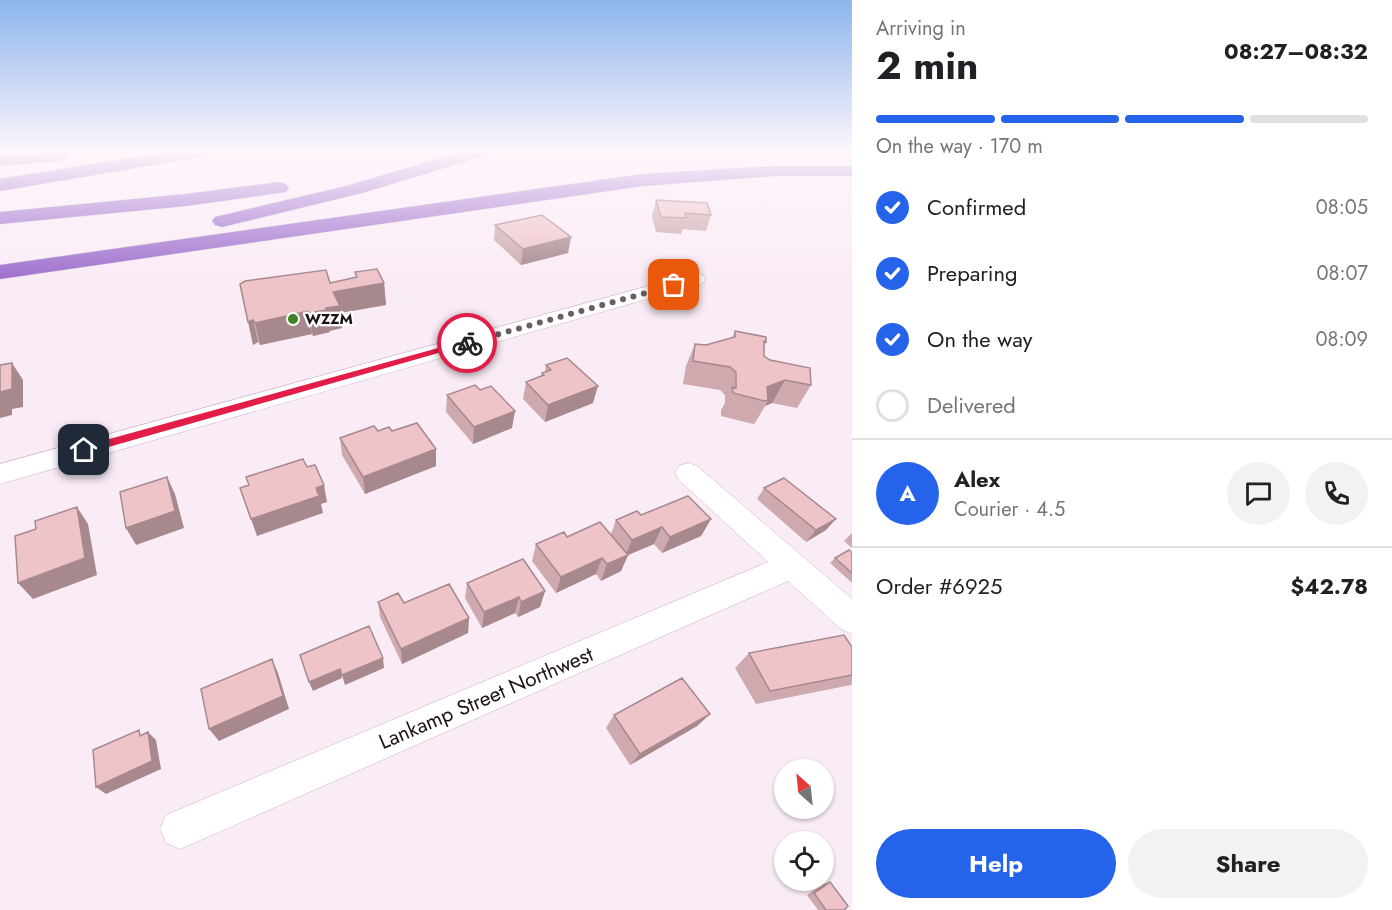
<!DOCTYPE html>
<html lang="en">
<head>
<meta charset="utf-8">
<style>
  body { margin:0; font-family:Jost,sans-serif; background:#f2f2f2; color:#202124; height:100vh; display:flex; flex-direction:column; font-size:22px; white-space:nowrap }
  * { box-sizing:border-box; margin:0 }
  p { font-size:20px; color:#757577 }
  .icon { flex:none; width:33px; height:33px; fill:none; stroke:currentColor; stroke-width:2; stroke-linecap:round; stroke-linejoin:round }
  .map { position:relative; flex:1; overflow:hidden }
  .side { display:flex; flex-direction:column; background:#fff; width:540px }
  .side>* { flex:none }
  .needle { width:39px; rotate:333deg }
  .tools { position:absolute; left:774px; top:759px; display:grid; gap:12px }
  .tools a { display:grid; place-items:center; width:60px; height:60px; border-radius:50%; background:#fff; box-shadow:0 2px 4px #0004; font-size:30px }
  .pin { position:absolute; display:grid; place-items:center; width:51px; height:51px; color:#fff; margin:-26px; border-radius:12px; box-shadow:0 3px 9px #0006 }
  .courier { position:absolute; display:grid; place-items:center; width:60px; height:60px; margin:-30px; border:4px solid #e11d48; border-radius:50%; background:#fff; color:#222; box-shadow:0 2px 8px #0007 }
  .headline em { font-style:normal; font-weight:700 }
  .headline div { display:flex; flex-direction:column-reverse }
  .headline { display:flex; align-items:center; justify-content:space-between; height:102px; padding:0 24px }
  h1 { font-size:39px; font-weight:700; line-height:45px }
  .bar { display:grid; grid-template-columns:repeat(4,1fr); gap:9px 6px; align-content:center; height:72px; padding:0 24px }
  .bar i { height:8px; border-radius:4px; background:#e0e0e0 }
  .bar .current { background:#2563eb }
  .bar p { grid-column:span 4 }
  .line { display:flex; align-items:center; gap:15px; padding:0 24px; border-top:2px solid #e0e0e0 }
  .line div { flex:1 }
  .round { display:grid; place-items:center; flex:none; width:63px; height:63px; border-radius:32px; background:#f2f2f2 }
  ol { padding:0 24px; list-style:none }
  li { display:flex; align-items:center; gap:18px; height:66px }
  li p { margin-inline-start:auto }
  li .icon { padding:6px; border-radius:50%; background:#2563eb; color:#fff; stroke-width:4 }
  li:last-child { color:#757577 }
  li i { width:33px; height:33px; border:3px solid #e0e0e0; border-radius:50% }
  .cta { display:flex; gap:12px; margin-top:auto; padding:12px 24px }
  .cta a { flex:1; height:69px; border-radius:36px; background:#2563eb; color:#fff; font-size:24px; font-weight:700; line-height:69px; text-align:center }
  .cta a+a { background:#f2f2f2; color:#202124 }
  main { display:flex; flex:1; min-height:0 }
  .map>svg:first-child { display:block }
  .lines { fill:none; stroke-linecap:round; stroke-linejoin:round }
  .minor-casing { stroke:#d2b0c7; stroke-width:1 }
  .highway-casing { stroke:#d2cfd1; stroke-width:1 }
  .minor { fill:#fff; fill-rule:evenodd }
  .highway { fill:#9f70ce; fill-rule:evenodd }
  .wall { fill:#cea9ad }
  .shaded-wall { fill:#a7898d }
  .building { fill:#efc4c9; stroke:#a7898d; stroke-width:1.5 }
  .route { fill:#e11d48 }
  .done { stroke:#6a5e66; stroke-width:6; stroke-dasharray:0 10.8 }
  .poi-dot { fill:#3b8228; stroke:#fff; stroke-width:2 }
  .labels { text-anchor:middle; stroke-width:4.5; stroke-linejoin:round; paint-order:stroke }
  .far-poi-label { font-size:15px; font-weight:bold; fill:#1d1119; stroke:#fff; text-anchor:start }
  .near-street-label { font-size:21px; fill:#1d1119; stroke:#fff }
</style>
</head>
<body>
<main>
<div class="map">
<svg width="852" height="910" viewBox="0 0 852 910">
  <rect width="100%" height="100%" fill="#faecf6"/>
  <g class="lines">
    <defs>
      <path id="minor" d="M696,273l7,2 2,4 -2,4 -703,201v-20z
        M688,463l9,3 155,133v35l-11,-5 -53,-48 -594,262 -14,6 -14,-6 -6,-14 6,-14 602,-253 -89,-82 -4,-7 4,-7z"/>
      <path id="highway" d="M44,152h19l4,4 -3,4 -6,1 -58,5v-10z
        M168,152h41l-3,4 -6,1 -200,34v-12z
        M460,152h27l-3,4 -122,37 -140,34 -7,-2 -3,-4 3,-4 135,-32z
        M774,166h78v10h-78l-131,10 -643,93v-14l643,-91z
        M279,182l7,2 3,4 -3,4 -100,14 -186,18v-12l186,-18z"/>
    </defs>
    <use href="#minor" class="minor-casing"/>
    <use href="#highway" class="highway-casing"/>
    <use href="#minor" class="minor"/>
    <use href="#highway" class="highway"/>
  </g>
  <path class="wall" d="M656,200l55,15 -5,16 -23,-2 -2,5 -25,-2 -4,-16z
    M495,225l73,28 -47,12 -27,-25z
    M355,272l29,11 2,22 -46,8 2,15 -13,3 1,1 -17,4 -1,-2 -52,11 -2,-3 -5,3 -8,-64 85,2 26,-6z
    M735,331l31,11 -2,5v9l47,29 -14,23 -25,-5 -7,3 -10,17 -2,1 -32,-8v-6l4,-7v-8l-5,-5 -37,-6 3,-18 9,-22 11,1 26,-7z
    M546,365l47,38 -48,19 -22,-23 3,-17 15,-6 1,-3 3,-1z
    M447,395l65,33 -39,16 -27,-32z
    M378,431h14l44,35 -71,28 -23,-39 -2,-17z
    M764,488l62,42 -20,12 -49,-43z
    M641,515l70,4 -10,17 -39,17 -8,-9 -26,11 -7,16 -20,10 -5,-7 -40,19 -24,-32 4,-17 31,-7 44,-3 5,-14z
    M852,533v15l-8,-7z
    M852,553v29h-1l-21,-19 5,-5z
    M467,583l78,8 -5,16 -22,10 -3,-4 -33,15 -17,-30z
    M378,602l91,16 -1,15 -66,31 -22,-47z
    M852,647v37l-1,1 -95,19 -21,-36 14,-15z
    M710,714l-13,12 -67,39 -24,-37 8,-13z
    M830,882l14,28h-26l-11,-15 16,-11z"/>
  <path class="shaded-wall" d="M571,237l-3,16 -47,12 2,-16z
    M384,283l2,22 -46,8 2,15 -13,3 1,1 -17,4 -4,-23 17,-5 7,-16z
    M308,311l4,23 -52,11 -5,-22z
    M253,320l5,22 -5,3 -5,-23z
    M12,363l11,17v27l-11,2v6l-12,3v-26z
    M785,380l-13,23 -7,3 3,-6 -1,-13z
    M598,386l-5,17 -48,19 3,-17z
    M515,411l-3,17 -39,16 1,-17z
    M436,449v17l-71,28 -2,-17z
    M167,477l8,17 9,34 -48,17 -10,-17z
    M324,485l3,17 -6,2 2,9 -66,23 -6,-17 65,-31z
    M77,507l11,17 9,51 -64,24 -15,-16z
    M711,519l-10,17 -39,17 8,-16z
    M836,519l-10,11 -20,12 10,-12z
    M662,527l-8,17 -26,11 -7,16 -20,10 6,-17 18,-8 7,-16z
    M602,558l-6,16 -40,19 5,-16z
    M545,591l-5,16 -22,10 3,-15z
    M519,597l-4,16 -33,15 2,-16z
    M469,618l-1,15 -66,31 -1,-15z
    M383,658l1,10 -39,17 -3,-10z
    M272,659l6,14 11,36 -70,32 -10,-12z
    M340,669l2,9 -29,13 -4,-9z
    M710,714l-13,12 -67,39 10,-11z
    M148,732l8,8 5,29 -55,25 -10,-7z"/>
  <path class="building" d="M656,200l51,3 4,12 -26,-2 1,5 -25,-1z
    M542,215l29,22 -48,12 -28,-24z
    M377,269l7,14 -51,9 7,14 -14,2v2l-17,3 -1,-2 -53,12 -2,-3 -5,2 -8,-38 5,-3 81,-11 4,13 27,-6 -2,-5z
    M735,331l31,6v5l-2,-1v15l6,4 40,8 1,17 -26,-5 -18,7 1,13 -3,1 -32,-8 -1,-6 4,1v-16l-6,-5 -37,-6 2,-17 11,1 29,-8z
    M567,358l31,28 -50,19 -22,-23 18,-7 -2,-2 9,-3 -5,-5z
    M12,363v26l-12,3v3v-30z
    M475,385l5,5 11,-4 24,25 -41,16 -27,-32z
    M417,423l19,26 -73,28 -23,-39 34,-12 4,5 11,-4 3,4z
    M303,459l4,8 8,-2 9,20 -8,3 3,8 -68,23 -11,-31 9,-3 -3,-8z
    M167,477l8,34 -49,17 -6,-36z
    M784,478l52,41 -20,11 -52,-42z
    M688,496l23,23 -41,18 -8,-10 -30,13 -16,-20 21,-9 4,4z
    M77,507l8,51 -67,25 -3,-47 21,-7 -1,-8z
    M600,522l28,33 -21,9 -5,-6 -41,19 -25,-33 28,-12 3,5z
    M849,550l3,3v20l-17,-15z
    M523,559l22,32 -24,11 -2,-5 -35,15 -17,-29z
    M449,584l20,34 -68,31 -23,-47 20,-9 6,10z
    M369,626l14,32 -41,17 -2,-6 -31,13 -9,-27z
    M844,635l8,12v28l-82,16 -21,-38z
    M272,659l11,37 -74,33 -8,-40z
    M682,678l28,36 -70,40 -26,-39z
    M139,730l1,6 8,-4 4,29 -56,26 -3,-37z
    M830,882l18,24 -4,4h-18l-12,-17z"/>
  <linearGradient id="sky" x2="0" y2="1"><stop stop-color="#8db5ed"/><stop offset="0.54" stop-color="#fdf6fb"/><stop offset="1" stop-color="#fdf6fb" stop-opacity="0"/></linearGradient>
  <rect width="852" height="279" fill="url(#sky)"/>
  <path class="route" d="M467,340l3,1v3l-386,110 -5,-4 5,-4z"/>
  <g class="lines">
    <path class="done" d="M467,343l207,-58"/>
  </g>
  <circle class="poi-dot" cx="293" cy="319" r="6"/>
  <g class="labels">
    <g class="far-poi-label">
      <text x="305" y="324">WZZM</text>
    </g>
    <g class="near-street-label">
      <text transform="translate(486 698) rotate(-23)" y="7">Lankamp Street Northwest</text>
    </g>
  </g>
</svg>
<div class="tools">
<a><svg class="needle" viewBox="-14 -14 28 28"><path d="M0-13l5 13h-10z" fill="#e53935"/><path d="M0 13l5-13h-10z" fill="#757577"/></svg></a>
<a><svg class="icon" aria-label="locate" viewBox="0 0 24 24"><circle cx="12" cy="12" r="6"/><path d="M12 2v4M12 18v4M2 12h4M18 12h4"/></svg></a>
</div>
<div class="pin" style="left:674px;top:285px;background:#ea580c"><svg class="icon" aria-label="bag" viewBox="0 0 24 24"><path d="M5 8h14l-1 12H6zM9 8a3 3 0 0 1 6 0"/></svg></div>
<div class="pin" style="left:84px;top:450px;background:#1f2937"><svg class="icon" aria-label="home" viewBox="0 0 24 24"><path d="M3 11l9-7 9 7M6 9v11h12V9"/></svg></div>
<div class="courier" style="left:467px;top:343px"><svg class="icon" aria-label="bike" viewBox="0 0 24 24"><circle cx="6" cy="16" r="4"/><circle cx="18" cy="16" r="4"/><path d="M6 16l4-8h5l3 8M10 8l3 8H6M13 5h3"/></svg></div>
</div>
<section class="side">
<div class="headline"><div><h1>2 min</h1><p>Arriving in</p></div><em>08:27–08:32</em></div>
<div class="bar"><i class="current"></i><i class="current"></i><i class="current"></i><i></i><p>On the way · 170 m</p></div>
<ol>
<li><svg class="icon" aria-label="check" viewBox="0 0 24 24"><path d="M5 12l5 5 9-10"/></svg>Confirmed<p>08:05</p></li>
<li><svg class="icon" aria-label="check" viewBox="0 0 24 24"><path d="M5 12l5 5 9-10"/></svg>Preparing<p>08:07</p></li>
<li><svg class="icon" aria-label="check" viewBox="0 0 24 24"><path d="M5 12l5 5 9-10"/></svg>On the way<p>08:09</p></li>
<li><i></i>Delivered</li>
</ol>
<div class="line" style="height:108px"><b class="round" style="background:#2563eb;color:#fff">A</b><div><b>Alex</b><p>Courier · 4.5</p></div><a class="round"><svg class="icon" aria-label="chat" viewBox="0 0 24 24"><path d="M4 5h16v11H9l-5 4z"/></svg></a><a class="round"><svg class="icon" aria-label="phone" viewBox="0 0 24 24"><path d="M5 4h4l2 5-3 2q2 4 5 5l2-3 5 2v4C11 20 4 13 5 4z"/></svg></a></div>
<div class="line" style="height:78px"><div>Order #6925</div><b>$42.78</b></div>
<div class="cta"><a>Help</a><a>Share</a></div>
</section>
</main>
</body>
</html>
